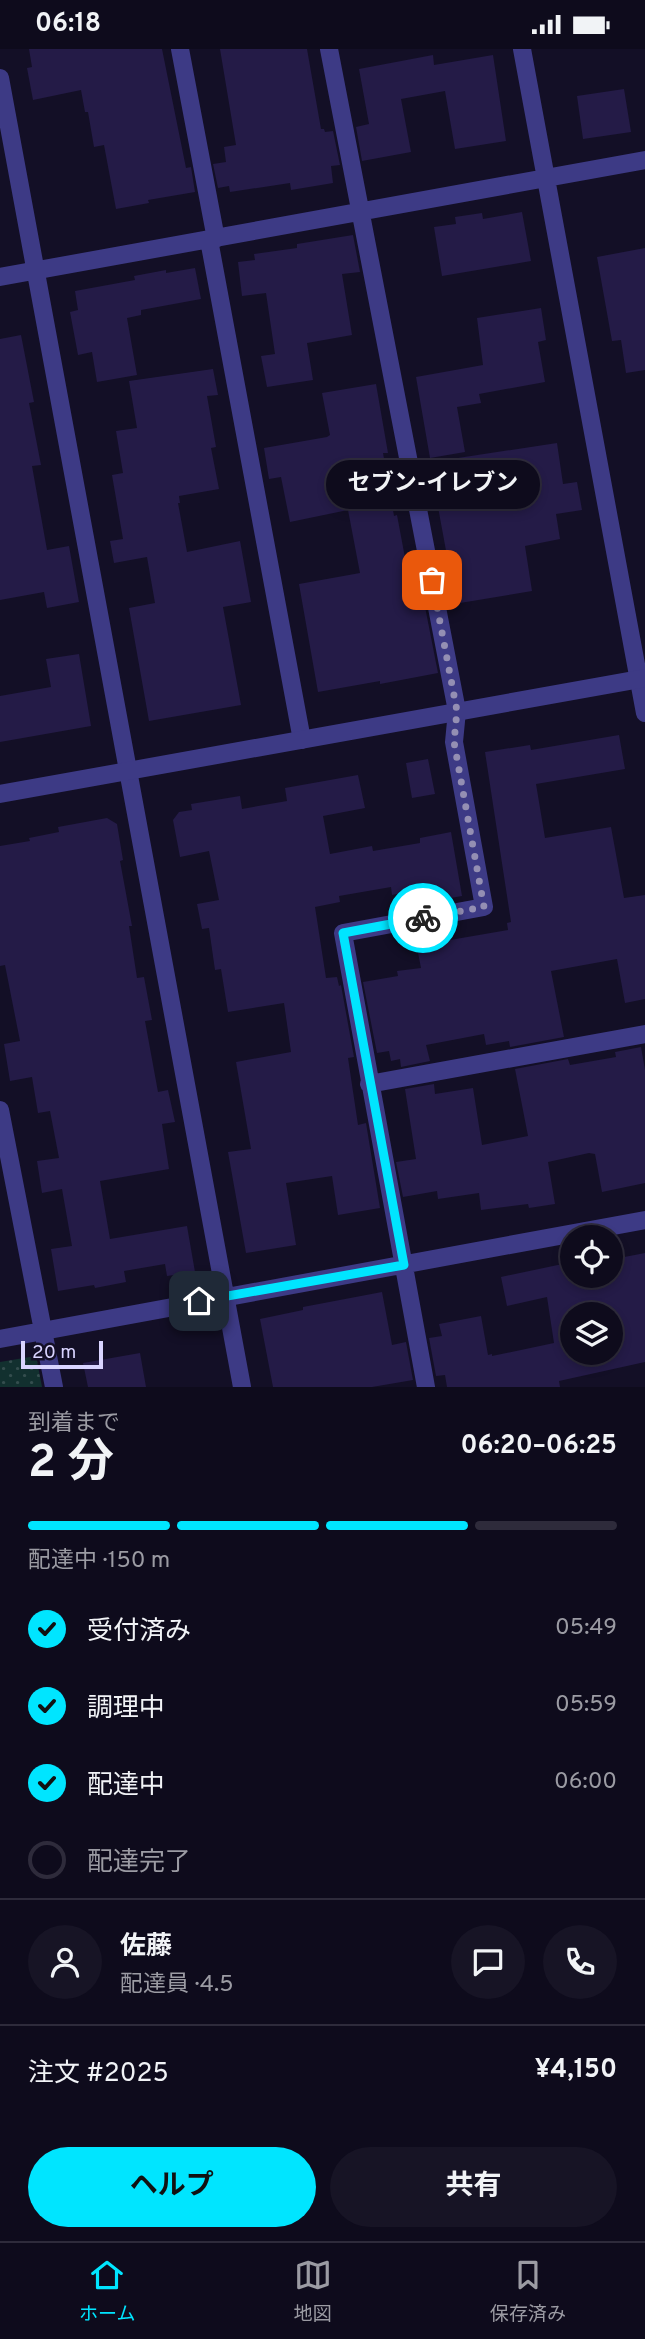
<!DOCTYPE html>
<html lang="ja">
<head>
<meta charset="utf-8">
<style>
  body { margin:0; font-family:Overpass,"Noto Sans JP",sans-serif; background:#171425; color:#f1f3f6; height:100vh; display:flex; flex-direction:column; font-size:26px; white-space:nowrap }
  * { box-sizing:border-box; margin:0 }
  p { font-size:23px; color:#9b9ba3 }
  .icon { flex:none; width:38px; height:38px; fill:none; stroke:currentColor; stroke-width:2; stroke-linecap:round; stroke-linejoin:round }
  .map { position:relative; height:1338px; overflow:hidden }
  .sheet { display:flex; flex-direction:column; background:#0e0b1c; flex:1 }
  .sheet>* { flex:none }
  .fabs { position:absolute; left:560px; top:1176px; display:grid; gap:14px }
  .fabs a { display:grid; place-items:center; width:63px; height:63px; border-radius:50%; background:#0e0b1c; box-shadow:0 4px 10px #0003,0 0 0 2px #2e2b3b; font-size:35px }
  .scale { position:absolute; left:21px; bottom:18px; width:82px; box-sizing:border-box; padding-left:7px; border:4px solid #d9d4ff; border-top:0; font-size:19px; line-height:24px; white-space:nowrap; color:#d9d4ff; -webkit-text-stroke:5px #130f26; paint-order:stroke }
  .pin { position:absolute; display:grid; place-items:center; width:60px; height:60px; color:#fff; margin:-30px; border-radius:14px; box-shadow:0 4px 10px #0006 }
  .courier { position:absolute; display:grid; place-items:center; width:70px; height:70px; margin:-35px; border:5px solid #00e5ff; border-radius:50%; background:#fff; color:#222; box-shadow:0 2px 9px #0007 }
  .bubble { position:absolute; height:49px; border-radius:24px; background:#0e0b1c; box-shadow:0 4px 10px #0003,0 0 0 2px #2e2b3b; font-size:23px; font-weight:700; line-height:49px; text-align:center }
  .summary em { font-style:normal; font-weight:700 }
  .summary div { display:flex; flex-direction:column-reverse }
  .summary { display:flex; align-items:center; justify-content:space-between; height:119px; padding:0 28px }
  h1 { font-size:46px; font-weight:700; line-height:52px }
  .bar { display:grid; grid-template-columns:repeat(4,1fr); gap:10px 7px; align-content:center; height:84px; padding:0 28px }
  .bar i { height:9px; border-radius:5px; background:#2e2b3b }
  .bar .active { background:#00e5ff }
  .bar p { grid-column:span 4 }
  .line { display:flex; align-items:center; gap:18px; padding:0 28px; border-top:2px solid #2e2b3b }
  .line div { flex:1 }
  .round { display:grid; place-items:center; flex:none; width:74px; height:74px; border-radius:37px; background:#171425 }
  ol { padding:0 28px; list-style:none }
  li { display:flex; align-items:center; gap:21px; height:77px }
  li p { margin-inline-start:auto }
  li .icon { padding:7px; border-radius:50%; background:#00e5ff; color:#111; stroke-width:4 }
  li:last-child { color:#9b9ba3 }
  li i { width:38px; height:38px; border:4px solid #2e2b3b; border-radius:50% }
  .primary-button { display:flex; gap:14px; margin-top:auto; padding:14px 28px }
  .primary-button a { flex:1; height:80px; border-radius:42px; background:#00e5ff; color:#111; font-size:28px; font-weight:700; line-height:80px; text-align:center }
  .primary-button a+a { background:#171425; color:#f1f3f6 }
  .status { display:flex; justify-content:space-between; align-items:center; height:49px; padding:0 35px; background:#0e0b1c; direction:ltr }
  .status svg { height:19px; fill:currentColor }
  .menu { display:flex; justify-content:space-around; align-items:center; height:98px; border-top:2px solid #2e2b3b; background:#0e0b1c; font-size:19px; color:#9b9ba3 }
  .menu a { display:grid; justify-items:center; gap:4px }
  .menu .active { color:#00e5ff }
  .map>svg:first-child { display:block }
  .grass { fill:url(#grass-dots) }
  .building { fill:#241b47; fill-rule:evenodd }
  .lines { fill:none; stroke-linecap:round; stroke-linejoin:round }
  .minor { stroke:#3d3a85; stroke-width:18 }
  .tertiary { stroke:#3d3a85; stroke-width:18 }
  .done { stroke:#948fb3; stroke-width:7; stroke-dasharray:0 12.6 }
  .route { stroke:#00e5ff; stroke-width:9 }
</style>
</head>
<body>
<div class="status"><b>06:18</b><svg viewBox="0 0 49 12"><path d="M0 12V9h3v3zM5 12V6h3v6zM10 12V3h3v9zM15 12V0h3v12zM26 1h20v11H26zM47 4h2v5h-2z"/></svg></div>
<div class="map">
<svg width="645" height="1338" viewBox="0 0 645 1338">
  <defs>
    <pattern id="grass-dots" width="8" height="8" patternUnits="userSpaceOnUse" patternTransform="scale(1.75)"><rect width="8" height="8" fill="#12302f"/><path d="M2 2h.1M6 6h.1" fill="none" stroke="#344d4e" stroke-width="1.8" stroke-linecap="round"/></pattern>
  </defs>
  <rect width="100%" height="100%" fill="#130f26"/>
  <path class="grass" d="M36,1307l6,31h-42v-25z"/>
  <path class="building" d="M29,0h133l24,119 5,-1 4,25 -47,8 1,3 -33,6 -12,-64 -10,2 -6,-35h-3l-4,-22 -48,10 -6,-32 5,-1z
    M220,0h87l14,80h3l1,3 8,-1 7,34 -9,1 2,17 -42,7 -1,-7 -60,9 -1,-6 -11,2 -5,-24 13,-2 -2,-15 12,-2z
    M433,6l1,10 59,-10 13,86 -51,8 -10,-58 -44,8 10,53 -49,9 -6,-34 13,-3 -10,-55z
    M624,40l7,43 -48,7 -6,-43z
    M522,163l9,49 -89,15 -8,-49 22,-3 -1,-7 27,-4 1,6z
    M353,186l7,37 -18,2 10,61 -45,8 6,37 -46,7 -6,-31 14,-2 -9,-61 -24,3 -4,-34 17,-2 -1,-6 43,-6v-4z
    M645,199v122l-19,3 -5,-33 -9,1 -15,-84z
    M195,219l6,31 -60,11v5l-14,3 10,57 -40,7 -5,-30 -14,3 -8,-43 8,-2 -3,-19 60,-11 -1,-4 32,-6v3z
    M541,259l5,32 -8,2 7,40 -66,12 2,9 -24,4 8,45 -35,6 -14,-81 67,-12 -6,-47z
    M21,286l13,67 -5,1 12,62 -9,1 15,84 22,-4 10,56 -32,6 -3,-16 -44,8v-261z
    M213,320l5,26 -11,1 9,51 -5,1 8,41 -40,7 1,7h-2l9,49 53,-11 11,61 -28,5 18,98 -92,16 -20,-113 26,-5 -8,-46 -33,6 -4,-22 13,-2 -11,-64 11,-2 -7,-42 21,-3 -8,-47z
    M376,335l12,69h-5l11,63 3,-1 9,48 10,-2 22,112 -58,11v-3l-62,11 -19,-108 61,-11 -12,-63 -58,12 -9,-45 -12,2 -5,-31 63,-11 3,-2 -8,-42z
    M557,394l6,41 14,-2 5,28 -26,4 4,25 -35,7 7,45 -84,14 -9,-48 8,-1 -9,-49 27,-5 -7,-44z
    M79,605l12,72 -91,16v-46l51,-9 -5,-28z
    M619,686l6,34 -89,15 9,54 66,-11 13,71 21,-3v104l-20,4 -8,-44 -66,12 13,66 -54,10 -1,-6 -23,4 -2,-11 -58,11 4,16 -29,6 -1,-8 -9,2 -2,-10 -12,2 -14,-71 35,-6 -1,-5 24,-3 -6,-31 33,-7 2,10 58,-10 -1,-7 4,-1 -26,-170 45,-7 1,5z
    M428,710l7,35 -23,4 -6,-35z
    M358,726l7,33 -42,8 7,38 42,-8 1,5 47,-8v-5l31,-6 11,64 -28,5 -2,-14 -40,8 -1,-8 -52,9 1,6 -25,5 11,71 11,-1 2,9 2,-1 13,72 -6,1 10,67 8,-2 14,85 -42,7 -6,-39 -46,7 10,62 -50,8 -18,-101 23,-3 -15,-87 55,-10 -7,-49 -56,9 -7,-43 -6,1 -6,-42 -7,1 -5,-25 22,-4 -10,-49 -29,6 -7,-37 6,-8 13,-2 -1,-6 49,-8 2,13 45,-8 -2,-13z
    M107,769l10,6 6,36 -3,1 12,65h-3l8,52 7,-1 8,43 -7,1 13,71 10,-2 7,32 -13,2 7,45 -69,12 10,58 77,-13 8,46 -28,4 -2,-12 -41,7 2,11 -31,6 -1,-3 -36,6 -7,-42 21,-3 -10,-57 -20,4 -5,-32 22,-3 -9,-47 -12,2 -6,-36 -22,4 -6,-37 16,-3 -15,-76 -5,1v-120l30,-5 -1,-3 30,-6 -1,-5z
    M641,998l4,23v113l-43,9 -7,-38 -6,-1 -41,9 7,42 -26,4 -1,-4 -47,6 -2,-17 -41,6 -1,-8 -34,6 -7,-35 20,-3 -11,-70 29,-5 1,10 38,-6 9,57 46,-9 -13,-67 53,-10 2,6 46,-8 -1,-5z
    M645,1204v109l-86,19 1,6h-113l-2,-12 -9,1 -7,-38 13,-2 -3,-12 42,-8 7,39 4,-1v2l62,-13 -7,-46 -40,9 -6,-29 71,-15v14h39v-21l2,-1 1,5zM572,1265h39v39h-39z
    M382,1243l10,53 14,-3 7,38 -41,7h-99l-13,-68 43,-9v-3z
    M140,1304l6,34h-58l-5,-24z"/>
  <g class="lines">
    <path class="minor" d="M180,0l36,190
      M329,0l128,662 -3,31 30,165 -141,26 83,454
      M522,0l123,664
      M0,29l242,1309
      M209,191l93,500
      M0,228l645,-117
      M369,1035l276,-50
      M0,1061l54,277
      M0,1290l645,-119"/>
    <path class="tertiary" d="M0,745l645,-116"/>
  </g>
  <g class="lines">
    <path class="done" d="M423,869l61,-11 -30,-165 3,-31 -25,-131"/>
    <path class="route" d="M199,1252l205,-36 -61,-332 80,-15"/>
  </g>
</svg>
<div class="fabs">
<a><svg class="icon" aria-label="locate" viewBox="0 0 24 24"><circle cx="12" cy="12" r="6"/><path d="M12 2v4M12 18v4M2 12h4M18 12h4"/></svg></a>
<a><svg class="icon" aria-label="layers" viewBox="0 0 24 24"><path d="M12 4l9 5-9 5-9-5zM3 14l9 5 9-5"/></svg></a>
</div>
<div class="scale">20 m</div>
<div class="pin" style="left:432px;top:531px;background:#ea580c"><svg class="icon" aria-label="bag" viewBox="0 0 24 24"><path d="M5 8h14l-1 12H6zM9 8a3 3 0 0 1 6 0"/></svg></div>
<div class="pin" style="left:199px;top:1252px;background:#1f2937"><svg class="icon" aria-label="home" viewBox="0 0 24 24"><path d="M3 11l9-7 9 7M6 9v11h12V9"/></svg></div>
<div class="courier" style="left:423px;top:869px"><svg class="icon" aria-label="bike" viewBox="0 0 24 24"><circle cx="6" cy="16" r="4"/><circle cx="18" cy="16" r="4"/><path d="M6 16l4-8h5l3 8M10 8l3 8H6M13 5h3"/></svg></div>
<div class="bubble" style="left:326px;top:411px;width:214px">セブン-イレブン</div>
</div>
<section class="sheet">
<div class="summary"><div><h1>2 分</h1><p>到着まで</p></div><em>06:20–06:25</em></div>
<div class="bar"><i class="active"></i><i class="active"></i><i class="active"></i><i></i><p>配達中 · 150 m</p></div>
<ol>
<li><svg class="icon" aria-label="check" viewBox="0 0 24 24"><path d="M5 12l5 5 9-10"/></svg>受付済み<p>05:49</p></li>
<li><svg class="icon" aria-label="check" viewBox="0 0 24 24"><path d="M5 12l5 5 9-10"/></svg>調理中<p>05:59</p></li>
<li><svg class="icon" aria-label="check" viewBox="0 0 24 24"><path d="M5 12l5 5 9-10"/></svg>配達中<p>06:00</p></li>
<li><i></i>配達完了</li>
</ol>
<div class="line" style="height:126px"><a class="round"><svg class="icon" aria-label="person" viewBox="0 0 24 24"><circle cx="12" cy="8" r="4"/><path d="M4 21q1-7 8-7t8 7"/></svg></a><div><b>佐藤</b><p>配達員 · 4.5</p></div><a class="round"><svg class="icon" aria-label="chat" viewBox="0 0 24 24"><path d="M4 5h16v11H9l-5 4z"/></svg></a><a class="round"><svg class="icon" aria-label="phone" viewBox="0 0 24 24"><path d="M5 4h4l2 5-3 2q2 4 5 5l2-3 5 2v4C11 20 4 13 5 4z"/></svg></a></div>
<div class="line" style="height:91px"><div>注文 #2025</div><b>¥4,150</b></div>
<div class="primary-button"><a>ヘルプ</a><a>共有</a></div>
</section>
<nav class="menu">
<a class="active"><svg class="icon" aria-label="home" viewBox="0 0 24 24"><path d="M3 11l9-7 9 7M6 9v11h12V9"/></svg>ホーム</a>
<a><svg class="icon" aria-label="map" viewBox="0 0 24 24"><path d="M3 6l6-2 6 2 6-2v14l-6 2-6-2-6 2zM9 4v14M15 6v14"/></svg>地図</a>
<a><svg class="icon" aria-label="saved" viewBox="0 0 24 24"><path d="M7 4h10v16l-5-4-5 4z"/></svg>保存済み</a>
</nav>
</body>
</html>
